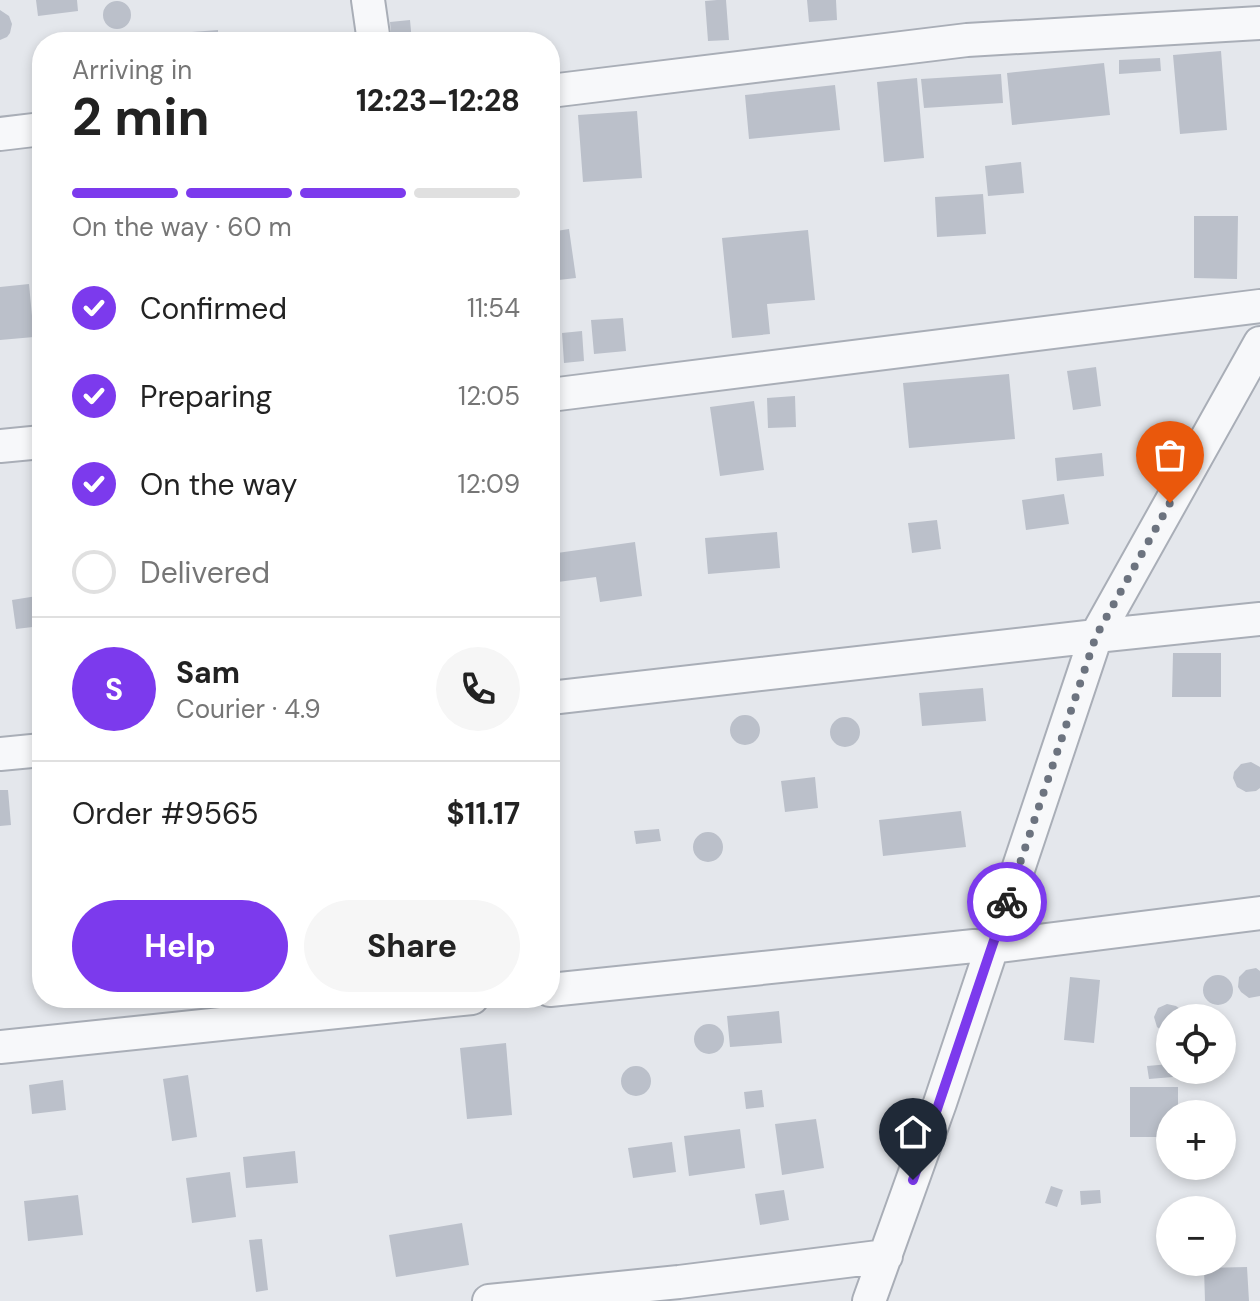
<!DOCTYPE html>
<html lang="en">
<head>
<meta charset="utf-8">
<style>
  body { margin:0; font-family:"DM Sans",sans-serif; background:#f6f6f6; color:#222; height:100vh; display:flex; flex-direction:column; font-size:30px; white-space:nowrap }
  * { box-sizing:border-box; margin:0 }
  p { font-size:26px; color:#767676 }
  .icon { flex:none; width:44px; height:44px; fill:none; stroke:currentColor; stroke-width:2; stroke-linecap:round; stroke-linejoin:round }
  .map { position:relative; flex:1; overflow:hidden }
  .sheet { position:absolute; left:32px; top:32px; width:528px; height:976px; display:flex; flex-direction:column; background:#fff; border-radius:32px; box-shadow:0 4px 12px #0003 }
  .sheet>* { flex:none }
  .fabs { position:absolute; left:1156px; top:1004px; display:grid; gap:16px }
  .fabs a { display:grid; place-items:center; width:80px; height:80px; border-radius:50%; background:#fff; box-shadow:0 4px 12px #0003; font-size:40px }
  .pin { position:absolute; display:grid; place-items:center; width:68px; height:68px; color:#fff; margin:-82px -34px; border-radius:50% 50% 50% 0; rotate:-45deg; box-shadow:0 0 8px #0007 }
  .pin .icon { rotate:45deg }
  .courier { position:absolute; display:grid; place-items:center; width:80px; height:80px; margin:-40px; border:6px solid #7c3aed; border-radius:50%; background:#fff; color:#222; box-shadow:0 2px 10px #0007 }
  .headline em { font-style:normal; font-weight:700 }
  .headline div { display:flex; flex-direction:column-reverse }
  .headline { display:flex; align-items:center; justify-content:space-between; height:136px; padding:0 40px }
  h1 { font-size:52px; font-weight:700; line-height:60px }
  .bar { display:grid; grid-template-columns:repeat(4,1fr); gap:12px 8px; align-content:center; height:96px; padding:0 40px }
  .bar i { height:10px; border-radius:6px; background:#e0e0e0 }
  .bar .active { background:#7c3aed }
  .bar p { grid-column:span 4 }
  .line { display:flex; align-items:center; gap:20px; padding:0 40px; border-top:2px solid #e0e0e0 }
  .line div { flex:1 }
  .round { display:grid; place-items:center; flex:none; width:84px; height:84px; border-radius:42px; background:#f6f6f6 }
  ol { padding:0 40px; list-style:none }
  li { display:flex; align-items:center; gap:24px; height:88px }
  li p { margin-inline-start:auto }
  li .icon { padding:8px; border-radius:50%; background:#7c3aed; color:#fff; stroke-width:4 }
  li:last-child { color:#767676 }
  li i { width:44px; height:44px; border:4px solid #e0e0e0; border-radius:50% }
  .cta { display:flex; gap:16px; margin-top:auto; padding:16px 40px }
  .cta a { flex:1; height:92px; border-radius:48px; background:#7c3aed; color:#fff; font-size:32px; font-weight:700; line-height:92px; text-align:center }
  .cta a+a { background:#f6f6f6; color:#222 }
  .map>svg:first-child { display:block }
  .building { fill:#bbc0ca }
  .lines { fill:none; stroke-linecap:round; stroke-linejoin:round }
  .minor-casing { stroke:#a9aeb7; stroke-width:36 }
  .minor { stroke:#f7f8fa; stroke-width:32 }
  .done { stroke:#6c737f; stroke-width:8; stroke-dasharray:0 14.4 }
  .route { stroke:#7c3aed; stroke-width:10 }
</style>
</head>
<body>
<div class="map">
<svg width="1260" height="1301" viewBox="0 0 1260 1301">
  <rect width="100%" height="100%" fill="#e4e7ec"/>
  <path class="building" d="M36,0h41l1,11 -40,5z
    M717,0h9l3,40 -21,1 -3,-40z
    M807,0h29l1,20 -28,2z
    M103 15a14 14 0 1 1 28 0a14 14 0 1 1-28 0Z
    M0,10l9,6 3,8 -2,9 -3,4 -7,3z
    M410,20l2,22h-20l-2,-20z
    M218,30v12h-26v-10z
    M1221,51l6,79 -47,4 -7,-79z
    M1160,58l1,13 -42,3v-14z
    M1104,63l6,52 -98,10 -5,-52z
    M1001,74l2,29 -79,5 -3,-29z
    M917,78l7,80 -40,4 -7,-80z
    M835,85l5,45 -91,9 -4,-44z
    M637,111l5,67 -59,4 -5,-67z
    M550,119h4l3,30 -7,1z
    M1021,162l3,31 -36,3 -3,-30z
    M983,194l3,40 -49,3 -2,-40z
    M1194,216h44l-1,63 -43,-1z
    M569,229l7,49 -26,3v-49z
    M808,230l7,70 -48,4 3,30 -38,4 -10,-100z
    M29,284l5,53 -34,3v-53z
    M623,318l3,33 -32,3 -3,-34z
    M582,331l2,30 -20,2 -2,-30z
    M1096,367l5,39 -28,4 -6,-39z
    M1009,374l6,65 -106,9 -6,-65z
    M795,396l1,31 -28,1 -1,-30z
    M754,401l10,69 -44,6 -10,-69z
    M1102,453l2,23 -47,5 -2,-23z
    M1064,494l5,30 -43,6 -4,-30z
    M937,520l4,29 -29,4 -4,-30z
    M777,532l3,36 -72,6 -3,-36z
    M635,542l7,54 -42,6 -4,-25 -46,6v-29z
    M37,596l4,30 -25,3 -4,-29z
    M1173,653h48v44h-49z
    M983,688l3,33 -64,5 -3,-33z
    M730 730a15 15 0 1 1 30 0a15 15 0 1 1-30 0Z
    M830 732a15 15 0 1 1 30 0a15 15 0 1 1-30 0Z
    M1251,762l9,5v21l-4,3 -10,1 -9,-5 -4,-9 1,-6 7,-8z
    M815,777l3,31 -33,4 -4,-31z
    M0,790h8l3,35 -11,1z
    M961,811l5,36 -83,9 -4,-36z
    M659,829l2,12 -25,3 -2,-13z
    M693 847a15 15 0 1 1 30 0a15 15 0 1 1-30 0Z
    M1256,968l4,3v25l-11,2 -8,-6 -3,-5 1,-10 7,-7z
    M1203 990a15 15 0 1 1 30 0a15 15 0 1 1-30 0Z
    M1070,977l30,3 -6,63 -30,-3z
    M1167,1004l9,2 4,3 4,9h-14v15h-5l-8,-6 -3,-10 4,-9z
    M779,1011l3,32 -52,4 -3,-31z
    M694 1039a15 15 0 1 1 30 0a15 15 0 1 1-30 0Z
    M506,1043l6,72 -45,4 -7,-71z
    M1170,1064v6h15v6l-36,3 -2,-13z
    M621 1081a15 15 0 1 1 30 0a15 15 0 1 1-30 0Z
    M188,1075l9,62 -25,4 -9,-62z
    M63,1080l3,30 -34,4 -3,-29z
    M1130,1087h48v27h-8v23h-40z
    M762,1090l2,17 -18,2 -2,-17z
    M816,1119l8,49 -42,7 -7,-51z
    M740,1129l5,39 -56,8 -5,-40z
    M672,1142l4,30 -43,6 -5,-30z
    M295,1151l3,32 -52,5 -3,-31z
    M230,1172l6,45 -44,6 -6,-45z
    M1051,1186l12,4 -6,17 -12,-4z
    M784,1190l5,30 -29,5 -5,-31z
    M1100,1190l1,13 -20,2 -1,-14z
    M78,1195l5,40 -55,6 -4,-40z
    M462,1223l7,42 -73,12 -7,-42z
    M262,1239l6,51 -12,2 -7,-52z
    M1247,1267l2,34h-44l-1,-33z"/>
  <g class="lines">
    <defs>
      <path id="minor" d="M368,0l6,42
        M550,91l417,-51 293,-17
        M0,134l42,-5
        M550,395l710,-89
        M0,446l42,-4
        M550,698l546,-62 164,-17
        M0,754l42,-4
        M550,990l424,-44 18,1 268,-34
        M0,1047l472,-49
        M489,1301l190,-19 207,-26
        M869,1301l71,-198 156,-467 164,-293"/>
    </defs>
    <use href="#minor" class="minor-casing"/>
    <use href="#minor" class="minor"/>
  </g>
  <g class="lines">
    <path class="done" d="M1007,902l89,-266 74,-133"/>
    <path class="route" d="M913,1180l94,-278"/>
  </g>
</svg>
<div class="fabs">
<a><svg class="icon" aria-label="locate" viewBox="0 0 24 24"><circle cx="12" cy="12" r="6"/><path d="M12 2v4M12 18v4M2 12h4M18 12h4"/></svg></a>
<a>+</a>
<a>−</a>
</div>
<div class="pin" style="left:1170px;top:503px;background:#ea580c"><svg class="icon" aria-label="bag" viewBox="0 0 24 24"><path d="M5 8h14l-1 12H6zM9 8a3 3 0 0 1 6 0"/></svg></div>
<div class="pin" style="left:913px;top:1180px;background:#1f2937"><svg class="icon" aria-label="home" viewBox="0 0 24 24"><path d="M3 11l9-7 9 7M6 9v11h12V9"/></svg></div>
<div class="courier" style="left:1007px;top:902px"><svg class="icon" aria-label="bike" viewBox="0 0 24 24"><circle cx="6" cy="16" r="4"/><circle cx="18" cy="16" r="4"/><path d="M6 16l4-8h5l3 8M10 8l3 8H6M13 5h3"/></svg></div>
<section class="sheet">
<div class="headline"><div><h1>2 min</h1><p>Arriving in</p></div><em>12:23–12:28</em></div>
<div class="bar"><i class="active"></i><i class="active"></i><i class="active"></i><i></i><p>On the way · 60 m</p></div>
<ol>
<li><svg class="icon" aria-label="check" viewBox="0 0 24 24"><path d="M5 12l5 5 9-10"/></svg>Confirmed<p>11:54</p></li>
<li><svg class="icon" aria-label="check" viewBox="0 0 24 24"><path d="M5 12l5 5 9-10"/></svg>Preparing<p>12:05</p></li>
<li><svg class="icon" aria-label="check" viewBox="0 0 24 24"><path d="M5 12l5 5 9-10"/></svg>On the way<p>12:09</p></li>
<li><i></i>Delivered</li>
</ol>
<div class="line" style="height:144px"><b class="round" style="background:#7c3aed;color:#fff">S</b><div><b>Sam</b><p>Courier · 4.9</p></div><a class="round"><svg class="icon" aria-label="phone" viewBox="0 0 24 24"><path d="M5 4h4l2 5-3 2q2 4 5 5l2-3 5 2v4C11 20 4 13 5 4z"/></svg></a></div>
<div class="line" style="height:104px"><div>Order #9565</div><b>$11.17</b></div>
<div class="cta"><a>Help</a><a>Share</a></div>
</section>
</div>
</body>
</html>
